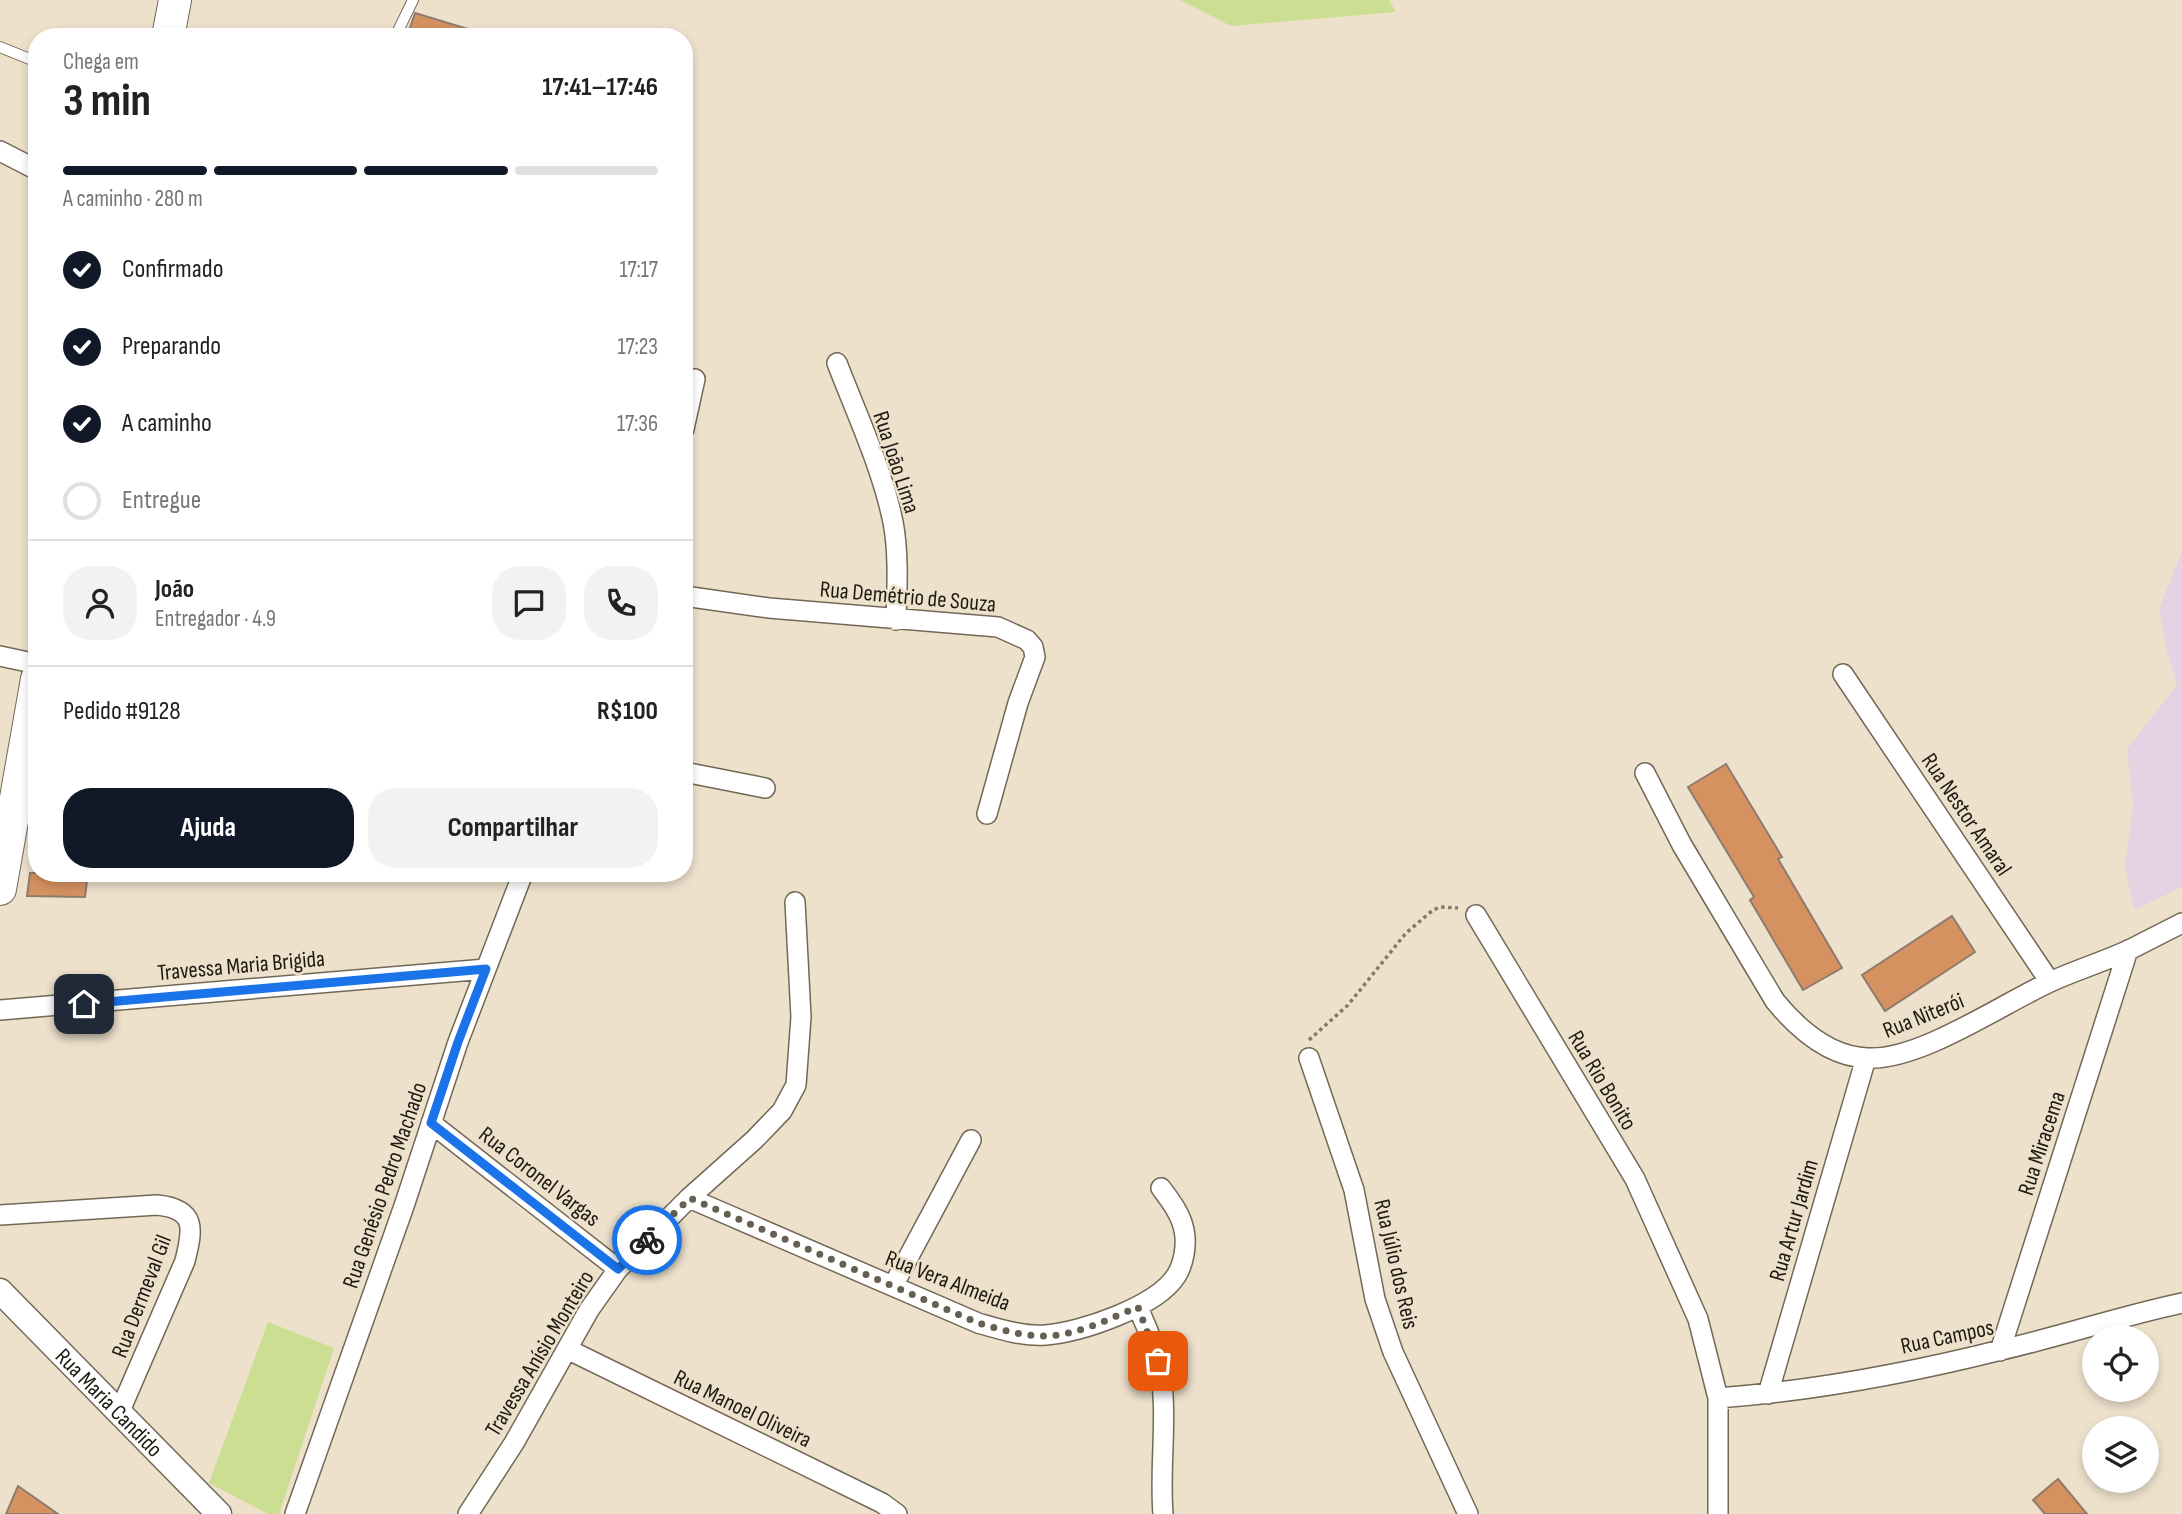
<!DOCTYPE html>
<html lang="pt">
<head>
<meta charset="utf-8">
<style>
  body { margin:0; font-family:"Sofia Sans Condensed",sans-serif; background:#f2f2f2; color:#222; height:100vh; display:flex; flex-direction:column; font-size:26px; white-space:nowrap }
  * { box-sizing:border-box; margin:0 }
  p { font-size:23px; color:#767676 }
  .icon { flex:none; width:38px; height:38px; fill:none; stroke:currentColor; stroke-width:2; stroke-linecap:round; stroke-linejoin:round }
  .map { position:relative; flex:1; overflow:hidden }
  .drawer { position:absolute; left:28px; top:28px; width:665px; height:854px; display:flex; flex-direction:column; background:#fff; border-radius:28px; box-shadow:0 4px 10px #0003 }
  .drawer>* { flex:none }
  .controls { position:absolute; left:2082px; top:1325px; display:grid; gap:14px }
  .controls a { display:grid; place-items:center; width:77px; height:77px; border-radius:50%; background:#fff; box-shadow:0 4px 10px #0003; font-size:35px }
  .pin { position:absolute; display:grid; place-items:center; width:60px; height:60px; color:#fff; margin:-30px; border-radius:14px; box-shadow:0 4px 10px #0006 }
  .courier { position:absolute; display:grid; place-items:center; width:70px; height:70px; margin:-35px; border:5px solid #1a73e8; border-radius:50%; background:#fff; color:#222; box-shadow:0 2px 9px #0007 }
  .summary em { font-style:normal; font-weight:700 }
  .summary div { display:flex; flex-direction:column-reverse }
  .summary { display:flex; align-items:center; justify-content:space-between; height:119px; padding:0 35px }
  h1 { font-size:46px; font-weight:700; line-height:52px }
  .bar { display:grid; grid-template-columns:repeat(4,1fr); gap:10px 7px; align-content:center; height:84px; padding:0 35px }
  .bar i { height:9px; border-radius:5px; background:#e0e0e0 }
  .bar .active { background:#111827 }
  .bar p { grid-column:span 4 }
  .line { display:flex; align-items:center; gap:18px; padding:0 35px; border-top:2px solid #e0e0e0 }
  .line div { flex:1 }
  .round { display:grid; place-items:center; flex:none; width:74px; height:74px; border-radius:28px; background:#f2f2f2 }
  ol { padding:0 35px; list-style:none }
  li { display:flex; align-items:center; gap:21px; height:77px }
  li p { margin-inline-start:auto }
  li .icon { padding:7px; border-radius:50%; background:#111827; color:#fff; stroke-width:4 }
  li:last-child { color:#767676 }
  li i { width:38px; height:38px; border:4px solid #e0e0e0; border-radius:50% }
  .cta { display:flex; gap:14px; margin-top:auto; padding:14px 35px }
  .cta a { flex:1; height:80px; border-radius:28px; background:#111827; color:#fff; font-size:28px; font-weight:700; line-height:80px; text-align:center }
  .cta a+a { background:#f2f2f2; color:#222 }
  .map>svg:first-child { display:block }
  .commercial { fill:#e5d2e2 }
  .green { fill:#cbde91 }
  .building { fill:#d59260; stroke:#8f7b6e; stroke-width:2 }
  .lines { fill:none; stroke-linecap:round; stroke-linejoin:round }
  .service-casing { stroke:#736856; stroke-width:12 }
  .minor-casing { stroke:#736856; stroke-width:22 }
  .tertiary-casing { stroke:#736856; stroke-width:27 }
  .primary-casing { stroke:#736856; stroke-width:34 }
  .path { stroke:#827a6c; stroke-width:3.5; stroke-dasharray:3.5 3.5; stroke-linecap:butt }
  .service { stroke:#fff; stroke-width:10 }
  .minor { stroke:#fff; stroke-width:19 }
  .tertiary { stroke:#fff; stroke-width:24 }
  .primary { stroke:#fff; stroke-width:32 }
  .done { stroke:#666053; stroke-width:7; stroke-dasharray:0 12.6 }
  .route { stroke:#1a73e8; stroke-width:9 }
  .labels { text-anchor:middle; stroke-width:5; stroke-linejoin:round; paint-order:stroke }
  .street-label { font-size:23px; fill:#1e1a12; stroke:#ede1cc }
</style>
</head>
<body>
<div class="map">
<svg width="2182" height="1514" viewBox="0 0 2182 1514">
  <rect width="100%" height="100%" fill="#ede1cc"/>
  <path class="commercial" d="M2182,551v336l-48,23 -9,-43 8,-62 -6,-56 50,-64 -10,-33 -8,-43z"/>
  <path class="green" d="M1180,0h209l7,12 -165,14z
    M268,1322l66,26 -55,166h-11l-59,-31z"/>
  <path class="building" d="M415,13l66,20v4h-74z
    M1726,764l56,93 -4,2 64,109 -39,22 -53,-90 4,-3 -66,-110z
    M30,873h58l-3,24 -58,-1z
    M1952,916l23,36 -90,59 -23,-36z
    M2058,1479l29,35h-42l-12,-14z
    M18,1486l40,28h-52z"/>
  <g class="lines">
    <defs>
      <path id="service" d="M395,37l18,-37
        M0,47l37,15"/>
      <path id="minor" d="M0,151l37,19
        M837,363c20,52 45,105 56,159 6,32 4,66 3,98
        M684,429l11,-50
        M684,596l85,12 229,19 29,13 6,7 2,10 -17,46 -31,111
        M0,656l37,8
        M1843,674l207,308
        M684,772l81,16
        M1645,773l37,72 93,156c23,28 55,56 93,57 51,3 134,-54 182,-76 26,-12 53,-20 79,-32 18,-9 35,-18 53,-27
        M13,811l24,-2
        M1476,915l159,264 63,140 20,79v116
        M0,1010l486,-41
        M1309,1058l45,132 21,109 18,53 75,162
        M431,1123l187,146
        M689,1198l289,125c21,6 46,14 68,12 35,-3 110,-28 130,-59 8,-12 11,-32 8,-46 -3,-16 -14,-30 -23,-42
        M0,1215l157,-10c40,4 36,24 28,56l-66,152
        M893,1286l78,-146
        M1138,1307c7,18 17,37 21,56 10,50 0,101 4,151
        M567,1349l315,154 15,11
        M2000,1351l128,-401
        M1768,1394l98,-336
        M1718,1398c95,-7 191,-25 283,-48 61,-14 120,-34 181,-47
        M295,1514l109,-308 54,-164 65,-169
        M468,1514l46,-71 75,-133 29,-41 71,-71 65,-58 28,-29 14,-26 5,-68 -6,-115"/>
      <g id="tertiary">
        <path id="s1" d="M0,1291l219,223"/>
      </g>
      <path id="primary" d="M168,37l7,-37
        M0,889l37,-210"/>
    </defs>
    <use href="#service" class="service-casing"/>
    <use href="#minor" class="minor-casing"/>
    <use href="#tertiary" class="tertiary-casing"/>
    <use href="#primary" class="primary-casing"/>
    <path class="path" d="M1309,1040l39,-35 58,-72 27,-23 8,-3 17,1"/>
    <use href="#service" class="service"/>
    <use href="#minor" class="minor"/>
    <use href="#tertiary" class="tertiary"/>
    <use href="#primary" class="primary"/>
  </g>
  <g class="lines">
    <path class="done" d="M647,1240l43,-42 288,125c21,6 43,13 65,13 32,0 66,-17 95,-29l20,54"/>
    <path class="route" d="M84,1004l402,-35 -28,73 -27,81 187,146 29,-29"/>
  </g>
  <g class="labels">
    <g class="street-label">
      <text transform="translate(897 462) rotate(72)" y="8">Rua João Lima</text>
      <text transform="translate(908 596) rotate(5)" y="8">Rua Demétrio de Souza</text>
      <text transform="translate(1967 814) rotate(56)" y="8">Rua Nestor Amaral</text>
      <text transform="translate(241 965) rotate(-5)" y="8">Travessa Maria Brigida</text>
      <text transform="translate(1923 1015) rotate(-22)" y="8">Rua Niterói</text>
      <text transform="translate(1603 1080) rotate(59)" y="8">Rua Rio Bonito</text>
      <text transform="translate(2041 1143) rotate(-72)" y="8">Rua Miracema</text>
      <text transform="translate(540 1176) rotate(38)" y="8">Rua Coronel Vargas</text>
      <text transform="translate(384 1185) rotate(-71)" y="8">Rua Genésio Pedro Machado</text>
      <text transform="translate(1793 1220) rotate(-74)" y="8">Rua Artur Jardim</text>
      <text transform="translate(1397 1264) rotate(77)" y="8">Rua Júlio dos Reis</text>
      <text transform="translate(948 1280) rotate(21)" y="8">Rua Vera Almeida</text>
      <text transform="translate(141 1296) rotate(-69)" y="8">Rua Dermeval Gil</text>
      <text transform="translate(1947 1336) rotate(-12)" y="8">Rua Campos</text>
      <text transform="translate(539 1353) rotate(-59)" y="8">Travessa Anísio Monteiro</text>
      <text dy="8" stroke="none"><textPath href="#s1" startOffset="156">Rua Maria Candido</textPath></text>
      <text transform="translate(743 1408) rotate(26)" y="8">Rua Manoel Oliveira</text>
    </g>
  </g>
</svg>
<div class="controls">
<a><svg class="icon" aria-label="locate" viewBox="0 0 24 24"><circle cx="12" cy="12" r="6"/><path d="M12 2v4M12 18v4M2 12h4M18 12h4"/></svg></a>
<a><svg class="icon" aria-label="layers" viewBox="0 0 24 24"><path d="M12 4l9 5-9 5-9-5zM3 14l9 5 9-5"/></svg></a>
</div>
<div class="pin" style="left:1158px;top:1361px;background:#ea580c"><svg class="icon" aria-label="bag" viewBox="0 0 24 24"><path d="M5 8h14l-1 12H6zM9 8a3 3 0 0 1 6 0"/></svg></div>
<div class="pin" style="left:84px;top:1004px;background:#1f2937"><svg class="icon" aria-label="home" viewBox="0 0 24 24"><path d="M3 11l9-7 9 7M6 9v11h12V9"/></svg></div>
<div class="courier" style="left:647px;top:1240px"><svg class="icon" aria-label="bike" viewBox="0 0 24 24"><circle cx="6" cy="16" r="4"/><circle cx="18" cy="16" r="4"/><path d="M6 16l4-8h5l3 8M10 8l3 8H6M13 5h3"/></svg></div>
<section class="drawer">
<div class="summary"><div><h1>3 min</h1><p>Chega em</p></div><em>17:41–17:46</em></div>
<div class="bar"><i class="active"></i><i class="active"></i><i class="active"></i><i></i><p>A caminho · 280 m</p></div>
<ol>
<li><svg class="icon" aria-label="check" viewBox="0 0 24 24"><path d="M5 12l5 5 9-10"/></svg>Confirmado<p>17:17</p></li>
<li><svg class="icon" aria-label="check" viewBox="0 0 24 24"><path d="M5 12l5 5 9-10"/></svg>Preparando<p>17:23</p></li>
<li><svg class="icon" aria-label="check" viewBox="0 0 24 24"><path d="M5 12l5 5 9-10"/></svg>A caminho<p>17:36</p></li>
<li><i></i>Entregue</li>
</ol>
<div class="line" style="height:126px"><a class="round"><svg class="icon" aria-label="person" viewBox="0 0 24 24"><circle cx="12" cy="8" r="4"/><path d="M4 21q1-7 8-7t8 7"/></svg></a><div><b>João</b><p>Entregador · 4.9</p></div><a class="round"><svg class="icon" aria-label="chat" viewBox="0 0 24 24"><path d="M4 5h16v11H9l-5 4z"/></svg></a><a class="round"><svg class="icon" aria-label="phone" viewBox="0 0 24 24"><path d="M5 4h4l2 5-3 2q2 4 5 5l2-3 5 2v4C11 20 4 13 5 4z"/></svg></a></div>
<div class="line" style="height:91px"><div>Pedido #9128</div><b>R$100</b></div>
<div class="cta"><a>Ajuda</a><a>Compartilhar</a></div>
</section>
</div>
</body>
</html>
